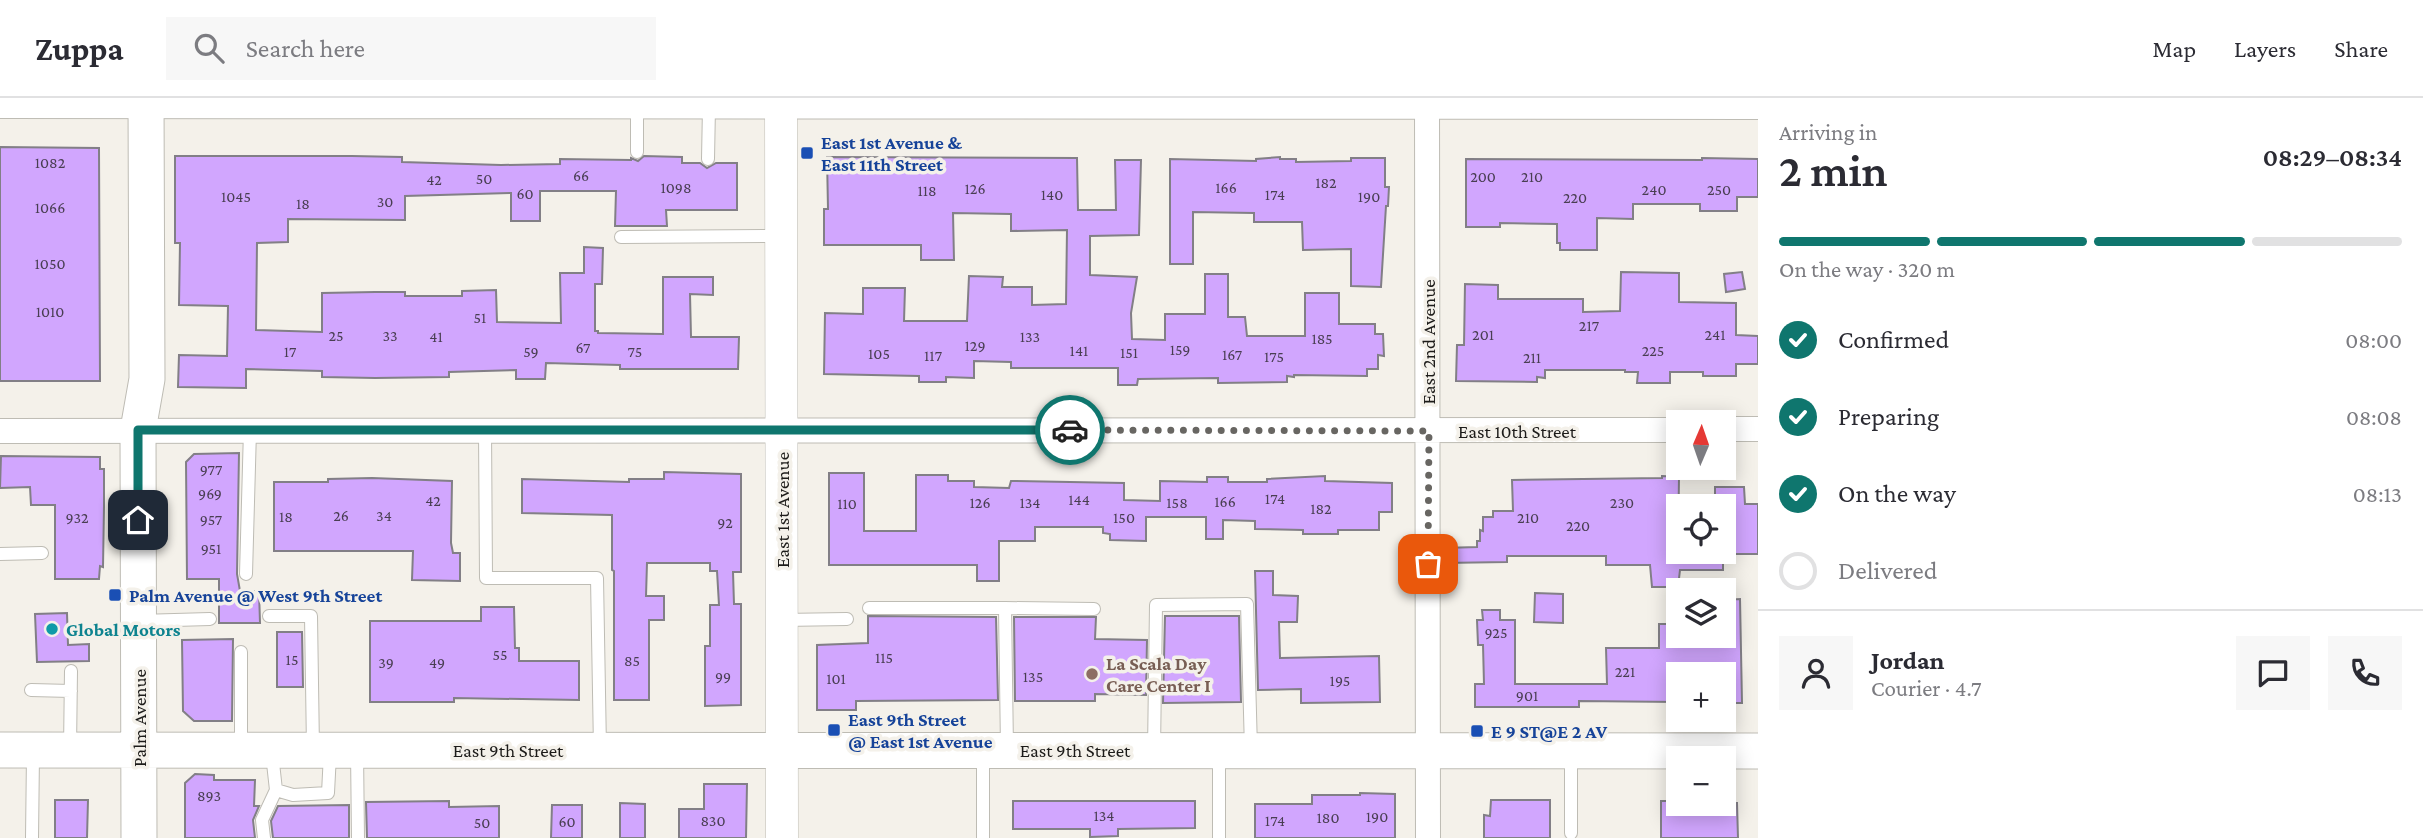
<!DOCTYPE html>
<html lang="en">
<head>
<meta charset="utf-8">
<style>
  body { margin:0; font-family:"Crimson Pro",serif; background:#f7f7f7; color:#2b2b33; height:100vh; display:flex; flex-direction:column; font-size:26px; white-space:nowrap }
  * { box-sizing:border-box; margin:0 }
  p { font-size:23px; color:#7c7c81 }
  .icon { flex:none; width:38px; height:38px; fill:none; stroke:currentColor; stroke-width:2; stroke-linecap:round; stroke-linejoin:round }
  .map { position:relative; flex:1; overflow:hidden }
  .sheet { display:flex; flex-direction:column; background:#fff; width:665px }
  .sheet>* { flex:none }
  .needle { width:46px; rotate:2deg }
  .buttons { position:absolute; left:1666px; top:312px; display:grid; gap:14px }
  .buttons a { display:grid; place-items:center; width:70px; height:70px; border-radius:0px; background:#fff; box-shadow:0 4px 18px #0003; font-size:35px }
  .pin { position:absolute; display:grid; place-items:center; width:60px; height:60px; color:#fff; margin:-30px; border-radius:14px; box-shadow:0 4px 10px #0006 }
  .courier { position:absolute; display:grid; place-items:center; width:70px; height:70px; margin:-35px; border:5px solid #0f766e; border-radius:50%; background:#fff; color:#222; box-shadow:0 2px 9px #0007 }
  .headline em { font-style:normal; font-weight:600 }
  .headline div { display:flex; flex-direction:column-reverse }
  .headline { display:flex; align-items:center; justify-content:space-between; height:119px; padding:0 21px }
  h1 { font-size:46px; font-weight:600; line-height:52px }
  .bar { display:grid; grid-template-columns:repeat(4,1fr); gap:10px 7px; align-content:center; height:84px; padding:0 21px }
  .bar i { height:9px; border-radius:5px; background:#e1e1e2 }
  .bar .selected { background:#0f766e }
  .bar p { grid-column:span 4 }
  .line { display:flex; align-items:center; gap:18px; padding:0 21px; border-top:2px solid #e1e1e2 }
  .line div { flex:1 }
  .round { display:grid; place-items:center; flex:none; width:74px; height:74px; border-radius:0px; background:#f7f7f7 }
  ol { padding:0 21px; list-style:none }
  li { display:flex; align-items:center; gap:21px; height:77px }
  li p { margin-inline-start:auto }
  li .icon { padding:7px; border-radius:50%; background:#0f766e; color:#fff; stroke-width:4 }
  li:last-child { color:#7c7c81 }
  li i { width:38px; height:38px; border:4px solid #e1e1e2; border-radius:50% }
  header { display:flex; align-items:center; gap:42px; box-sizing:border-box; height:98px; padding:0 35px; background:#fff; border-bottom:2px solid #e1e1e2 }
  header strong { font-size:33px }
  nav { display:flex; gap:38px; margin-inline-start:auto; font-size:24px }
  .search { width:490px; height:63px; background:#f7f7f7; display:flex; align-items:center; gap:18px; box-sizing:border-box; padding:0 24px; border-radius:0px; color:#7c7c81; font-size:26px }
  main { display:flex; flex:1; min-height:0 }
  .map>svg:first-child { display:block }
  .building { fill:#d1a6fe; stroke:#827f86; stroke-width:2 }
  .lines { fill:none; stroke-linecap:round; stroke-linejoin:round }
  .service-casing { stroke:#bebcb4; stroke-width:14 }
  .minor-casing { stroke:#bebcb4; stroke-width:26 }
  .tertiary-casing { stroke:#bebcb4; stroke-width:33 }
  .secondary-casing { stroke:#bebcb4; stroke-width:37 }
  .service { stroke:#fff; stroke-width:12 }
  .minor { stroke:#fff; stroke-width:24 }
  .tertiary { stroke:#fff; stroke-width:32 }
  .secondary { stroke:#fff; stroke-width:35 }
  .done { stroke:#686662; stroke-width:7; stroke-dasharray:0 12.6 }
  .route { stroke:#0f766e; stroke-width:9 }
  .transit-dot { fill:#1a4fb4; stroke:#f4f1ea; stroke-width:2.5 }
  .culture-dot { fill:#0f9aa8; stroke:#f4f1ea; stroke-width:2.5 }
  .education-dot { fill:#8d6e63; stroke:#f4f1ea; stroke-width:2.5 }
  .labels { text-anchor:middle; stroke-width:7; stroke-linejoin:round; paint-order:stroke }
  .number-label { font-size:16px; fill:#493e52 }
  .transit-label { font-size:19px; font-weight:bold; fill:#164399; stroke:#f4f1ea; text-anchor:start }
  .street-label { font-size:19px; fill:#1c1b19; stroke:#f4f1ea }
  .culture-label { font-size:19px; font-weight:bold; fill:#0d838f; stroke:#f4f1ea; text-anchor:start }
  .education-label { font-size:19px; font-weight:bold; fill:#785e54; stroke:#f4f1ea; text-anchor:start }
</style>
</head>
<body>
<header>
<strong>Zuppa</strong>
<div class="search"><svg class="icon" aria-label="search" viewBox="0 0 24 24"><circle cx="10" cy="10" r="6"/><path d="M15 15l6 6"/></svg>Search here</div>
<nav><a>Map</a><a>Layers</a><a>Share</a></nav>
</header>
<main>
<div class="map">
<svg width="1758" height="740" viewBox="0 0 1758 740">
  <rect width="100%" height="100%" fill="#f4f1ea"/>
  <path class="building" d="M0,49l99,1 1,233h-100z
    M175,58h177l50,1v5l99,3 59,-1v-5l71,1v-2l7,3 6,-5 38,1v6h18l7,5 9,-5h21v47h-71l1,16h-52l1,-35h-76v30h-29v-28l-106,3v24l-117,-1v23l-31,1 -1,87 66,2v-39l53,-1h30v4h57v-5l34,-1 1,32 64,1 -1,-50h24v-26l19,1 -1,36h-7v47h3v2l65,1v-57h50v18l-23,-1 1,43h48l-1,32h-118v-4l-74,-2 -1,16h-29v-9l-67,2v5l-74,1 -53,-1v-6l-76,-2v19l-68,-1 1,-32 48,1 1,-50 -49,-1 1,-62h-5z
    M827,59l250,1 1,52h38l-1,-50h26l-2,75 -49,1v39l47,2 -6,36 1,26 33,1v-26h40v-40h23v43h17l2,19h58v-43h34v31h36v10h8l1,22 -6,-1v14h-11v7l-73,-1v2l-7,-1v6l-69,1v-5l-80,1 -1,6h-19v-17h-107v-6l-37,-1v17l-28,-1v5h-27v-6l-95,-2 1,-61 38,1v-26h42l-1,33h63l2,-45 34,1 -1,10h30v18l34,-1 1,-74 -56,1v-17l-58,-1 1,47h-33v-15h-97v-36h4z
    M1280,59v2h16v3l55,-1v-3h34v29h4l-1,19h-2l-5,81 -30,-1v-37l-48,1 -1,-28h-48v-9l-61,-1v52h-23v-105l86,2v-2z
    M1702,60l56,1v38h-21v14h-37v-7h-67v15l-36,-1v32h-37v-7h-3v-19l-57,-1v4h-34v-68l236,1z
    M1621,174l58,1v29l57,1v32l22,1v28h-22v12h-33v-4h-33v11h-33l1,-11h-13v-2h-80v8l-8,-1v5l-81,-1 1,-36h7l1,-61 33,1v14h85v13l37,-1z
    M1742,174l3,17 -19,3 -2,-18z
    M239,355l-2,121 3,17h19l1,32h-41v-44h-32l-1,-117 8,-8z
    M1,358l99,1v12h4v38l-1,60 -3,-1 -1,13h-44v-74h-24l-1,-18 -30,1z
    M664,374l77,2v98h-8l1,32h7v101l-36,1v-60h5v-41h9l-2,-34h-7v-8h-63l-1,33h18v24h-15v80h-35v-129l-2,-1v-55l-90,-2v-34l107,3v-3h35z
    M829,375h35v58h52v-56h32v6h26v6l35,1 2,-7 113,2v17l36,1v-20l47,1v-5h21v5h39v-3l58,-3v5l67,2v29h-13v18h-41v4h-35v-4l-48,-1v-8l-32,-1v19h-17v-22h-60v24l-36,-1v-6l-7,-1v-6h-68v14h-36v40h-22v-16h-148z
    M1662,378l17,1 -1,74h45v19h-43l-2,17h-26l-2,-22h-44v-9h-99v6l-64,1v-15l34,-1v-6h3v-11l3,1v-14h10v-6h20l-1,-31 150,-2z
    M372,380l80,3 -1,62 2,10h7v28l-48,-1 1,-29h-139v-69h54v-3z
    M1715,389h29l1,17h13v50h-34v-48h-9z
    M1255,473h18v24l25,1 -1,26h-18l1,36 99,-2 1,46 -79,1v-14l-43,1z
    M1535,495l28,1v29l-29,-1z
    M1740,501l2,104h-18v-29h-46v28l-99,-1v6h-104v-23h9l-1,-39h-5l-1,-25h6l-1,-10h18v10h15v64h92l-1,-36h53v-24h19v11h46v-35z
    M481,509h33l1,41h4v13h60v39l-125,-2v4h-84v-81h111z
    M67,515l1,32 21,-1v17l-52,1 -2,-48z
    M868,518l128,1 2,83 -142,1v9h-39v-65l51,-2z
    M1165,518h74l2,86 -78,1z
    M1014,519h82l-1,22 52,1 -1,55 -51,-1v7h-80z
    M277,534h25l1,55h-26z
    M233,541l-1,82h-38l-11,-10 -1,-71z
    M195,676l19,1v5h41l-1,26h5l-6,14 2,18h-70v-55z
    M704,686h43l-1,54h-67v-29h25z
    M1360,695l35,1v44h-140v-34h57v-9h48z
    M55,702h33l-1,38h-32z
    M1491,702h59v38h-66v-23l6,1z
    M449,703v6l50,-1v32h-132l-1,-36z
    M1013,703h182v27l-77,1v7l-28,1v-8h-77z
    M1661,703h17v2h59l1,35h-77z
    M620,705l25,1v34h-25z
    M349,707v33h-76l-2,-17 7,-15z
    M552,707h30v33h-31z"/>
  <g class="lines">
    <defs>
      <path id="service" d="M637,54v-45
        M708,61l1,-52
        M621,139l161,-1
        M485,331l1,149h111l3,171
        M0,456l42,-1
        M246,476l4,-144
        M869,510h136l2,141
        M1005,510l89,1
        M269,518h42l2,133
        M782,522l65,-1
        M139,523l71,-2
        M241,554v97
        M31,592l40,1
        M70,651l1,-78
        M1154,652l2,-145 91,-1 4,145
        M357,653l1,87
        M1571,655v80
        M272,656l4,36 17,5 35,-2 2,-39
        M983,656v84
        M1219,656v84
        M32,740l1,-84
        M264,740l-2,-18 14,-30"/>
      <path id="minor" d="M1427,0l1,740
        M0,8l1758,1
        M1724,331h34
        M0,333l1678,-1"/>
      <path id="tertiary" d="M781,0l1,740"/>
      <path id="secondary" d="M0,652l1758,1
        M139,740l-1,-408 9,-51 -1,-281"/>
    </defs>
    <use href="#service" class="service-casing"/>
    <use href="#minor" class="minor-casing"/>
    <use href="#tertiary" class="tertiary-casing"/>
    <use href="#secondary" class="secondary-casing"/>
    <use href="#service" class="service"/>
    <use href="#minor" class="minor"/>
    <use href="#tertiary" class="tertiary"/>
    <use href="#secondary" class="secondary"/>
  </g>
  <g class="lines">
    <path class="done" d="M1070,332l359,1 -1,133"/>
    <path class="route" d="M138,422v-90h932"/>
  </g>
  <g class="transit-dot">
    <rect x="800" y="48" width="14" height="14" rx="3.5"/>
    <rect x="108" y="490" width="14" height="14" rx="3.5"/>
    <rect x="827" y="625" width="14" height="14" rx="3.5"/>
    <rect x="1470" y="626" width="14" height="14" rx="3.5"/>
  </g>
  <circle class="culture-dot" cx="52" cy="531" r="7"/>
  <circle class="education-dot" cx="1092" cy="576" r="7"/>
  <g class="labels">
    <g class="number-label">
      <text x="50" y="70">1082</text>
      <text x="581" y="83">66</text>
      <text x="1483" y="84">200</text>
      <text x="1532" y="84">210</text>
      <text x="484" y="86">50</text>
      <text x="434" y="87">42</text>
      <text x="1326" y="90">182</text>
      <text x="676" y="95">1098</text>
      <text x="1226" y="95">166</text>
      <text x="975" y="96">126</text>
      <text x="1654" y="97">240</text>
      <text x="1719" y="97">250</text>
      <text x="927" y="98">118</text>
      <text x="525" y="101">60</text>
      <text x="1052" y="102">140</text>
      <text x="1275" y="102">174</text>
      <text x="236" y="104">1045</text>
      <text x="1369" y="104">190</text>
      <text x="1575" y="105">220</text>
      <text x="385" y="109">30</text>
      <text x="303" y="111">18</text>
      <text x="50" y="115">1066</text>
      <text x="50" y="171">1050</text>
      <text x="50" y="219">1010</text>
      <text x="480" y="225">51</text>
      <text x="1589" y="233">217</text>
      <text x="1483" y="242">201</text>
      <text x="1715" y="242">241</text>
      <text x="336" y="243">25</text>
      <text x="390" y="243">33</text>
      <text x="436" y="244">41</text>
      <text x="1030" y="244">133</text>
      <text x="1322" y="246">185</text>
      <text x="975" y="253">129</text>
      <text x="583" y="255">67</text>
      <text x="1180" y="257">159</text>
      <text x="1079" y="258">141</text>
      <text x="1653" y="258">225</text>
      <text x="290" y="259">17</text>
      <text x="531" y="259">59</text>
      <text x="635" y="259">75</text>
      <text x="1129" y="260">151</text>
      <text x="879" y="261">105</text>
      <text x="1232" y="262">167</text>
      <text x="933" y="263">117</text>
      <text x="1274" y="264">175</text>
      <text x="1532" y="265">211</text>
      <text x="211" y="377">977</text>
      <text x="210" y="401">969</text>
      <text x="1275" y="406">174</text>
      <text x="1079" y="407">144</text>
      <text x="433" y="408">42</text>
      <text x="1225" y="409">166</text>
      <text x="980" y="410">126</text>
      <text x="1030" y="410">134</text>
      <text x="1177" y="410">158</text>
      <text x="1622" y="410">230</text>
      <text x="847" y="411">110</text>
      <text x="1321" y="416">182</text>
      <text x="341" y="423">26</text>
      <text x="384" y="423">34</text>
      <text x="286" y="424">18</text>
      <text x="77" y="425">932</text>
      <text x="1124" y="425">150</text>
      <text x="1528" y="425">210</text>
      <text x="211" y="427">957</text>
      <text x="725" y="430">92</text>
      <text x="1578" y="433">220</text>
      <text x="211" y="456">951</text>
      <text x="1496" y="540">925</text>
      <text x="500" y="562">55</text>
      <text x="884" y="565">115</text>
      <text x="292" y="567">15</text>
      <text x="632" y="568">85</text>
      <text x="386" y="570">39</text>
      <text x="437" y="570">49</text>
      <text x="1625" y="579">221</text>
      <text x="723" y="584">99</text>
      <text x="1033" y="584">135</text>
      <text x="836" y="586">101</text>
      <text x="1340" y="588">195</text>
      <text x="1527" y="603">901</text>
      <text x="209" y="703">893</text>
      <text x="1104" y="723">134</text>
      <text x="1377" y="724">190</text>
      <text x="1328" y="725">180</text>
      <text x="713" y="728">830</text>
      <text x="1275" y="728">174</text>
      <text x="567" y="729">60</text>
      <text x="482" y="730">50</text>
    </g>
    <g class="transit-label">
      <text x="821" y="51">East 1st Avenue &amp;<tspan x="821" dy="22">East 11th Street</tspan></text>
      <text x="129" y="504">Palm Avenue @ West 9th Street</text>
      <text x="848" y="628">East 9th Street<tspan x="848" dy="22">@ East 1st Avenue</tspan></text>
      <text x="1491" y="640">E 9 ST@E 2 AV</text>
    </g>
    <g class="street-label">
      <text transform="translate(1428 244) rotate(-90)" y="7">East 2nd Avenue</text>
      <text x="1517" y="340">East 10th Street</text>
      <text transform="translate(782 412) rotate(-90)" y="7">East 1st Avenue</text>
      <text transform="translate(139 620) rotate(-90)" y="7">Palm Avenue</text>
      <text x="508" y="659">East 9th Street</text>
      <text x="1075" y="659">East 9th Street</text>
    </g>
    <g class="culture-label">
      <text x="66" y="538">Global Motors</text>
    </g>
    <g class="education-label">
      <text x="1106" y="572">La Scala Day<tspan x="1106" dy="22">Care Center I</tspan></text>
    </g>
  </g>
</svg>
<div class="buttons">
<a><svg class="needle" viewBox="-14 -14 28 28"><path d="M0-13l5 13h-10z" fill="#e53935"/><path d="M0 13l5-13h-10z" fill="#7c7c81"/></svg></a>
<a><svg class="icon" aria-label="locate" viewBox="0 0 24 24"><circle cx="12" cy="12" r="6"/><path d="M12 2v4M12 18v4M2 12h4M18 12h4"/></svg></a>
<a><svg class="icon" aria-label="layers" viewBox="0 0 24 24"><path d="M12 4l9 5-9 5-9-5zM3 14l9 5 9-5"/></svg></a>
<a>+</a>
<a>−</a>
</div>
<div class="pin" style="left:1428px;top:466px;background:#ea580c"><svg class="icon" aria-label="bag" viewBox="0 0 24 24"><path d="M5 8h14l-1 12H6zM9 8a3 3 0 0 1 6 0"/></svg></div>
<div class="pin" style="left:138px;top:422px;background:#1f2937"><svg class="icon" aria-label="home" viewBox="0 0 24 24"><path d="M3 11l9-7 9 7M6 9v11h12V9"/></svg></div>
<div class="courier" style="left:1070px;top:332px"><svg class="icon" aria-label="car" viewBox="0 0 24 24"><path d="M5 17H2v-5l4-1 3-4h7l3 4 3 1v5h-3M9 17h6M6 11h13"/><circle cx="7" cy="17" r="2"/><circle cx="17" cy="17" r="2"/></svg></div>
</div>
<section class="sheet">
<div class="headline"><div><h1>2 min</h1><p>Arriving in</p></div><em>08:29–08:34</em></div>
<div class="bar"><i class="selected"></i><i class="selected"></i><i class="selected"></i><i></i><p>On the way · 320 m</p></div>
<ol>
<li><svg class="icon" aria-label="check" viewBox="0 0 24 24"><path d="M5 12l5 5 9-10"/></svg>Confirmed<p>08:00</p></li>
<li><svg class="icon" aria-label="check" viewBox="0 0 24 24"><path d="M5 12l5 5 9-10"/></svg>Preparing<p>08:08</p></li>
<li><svg class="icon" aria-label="check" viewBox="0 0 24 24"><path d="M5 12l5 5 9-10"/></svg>On the way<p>08:13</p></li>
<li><i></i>Delivered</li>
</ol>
<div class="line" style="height:126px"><a class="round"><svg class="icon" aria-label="person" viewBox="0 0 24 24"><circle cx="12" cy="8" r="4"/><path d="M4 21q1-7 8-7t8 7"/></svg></a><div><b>Jordan</b><p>Courier · 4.7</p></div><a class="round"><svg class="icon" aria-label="chat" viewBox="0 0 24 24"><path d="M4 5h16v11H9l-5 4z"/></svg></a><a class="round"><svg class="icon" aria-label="phone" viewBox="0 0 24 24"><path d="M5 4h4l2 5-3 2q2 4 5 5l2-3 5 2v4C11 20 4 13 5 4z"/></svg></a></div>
</section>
</main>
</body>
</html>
